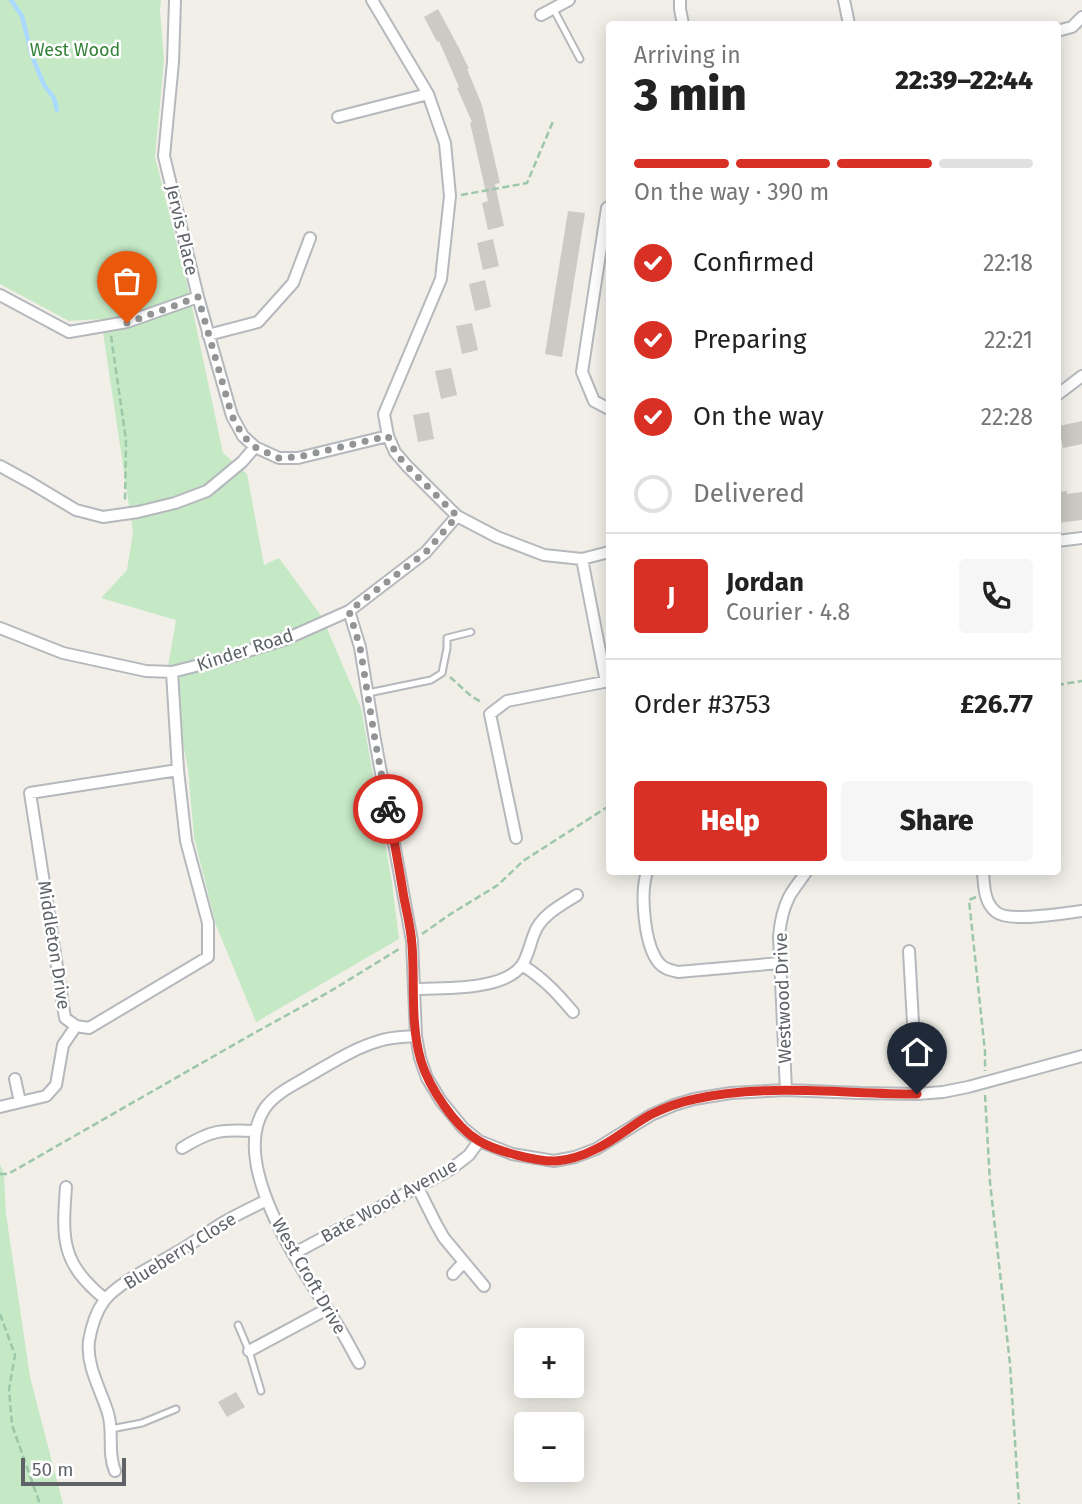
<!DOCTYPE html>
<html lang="en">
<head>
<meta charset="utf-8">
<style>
  body { margin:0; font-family:"Fira Sans",sans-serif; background:#f6f6f6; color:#222; height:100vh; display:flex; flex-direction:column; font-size:26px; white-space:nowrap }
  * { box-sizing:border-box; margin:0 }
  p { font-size:23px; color:#767676 }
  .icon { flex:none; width:38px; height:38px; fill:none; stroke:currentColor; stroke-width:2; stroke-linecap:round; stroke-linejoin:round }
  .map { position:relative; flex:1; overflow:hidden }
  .details { position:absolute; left:606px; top:21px; width:455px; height:854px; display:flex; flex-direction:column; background:#fff; border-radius:7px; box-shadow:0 4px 18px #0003 }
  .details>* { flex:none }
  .controls { position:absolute; left:514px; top:1328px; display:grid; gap:14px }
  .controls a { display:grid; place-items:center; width:70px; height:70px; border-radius:7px; background:#fff; box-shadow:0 4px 18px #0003; font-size:35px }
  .scale { position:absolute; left:21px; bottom:18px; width:105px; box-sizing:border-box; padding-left:7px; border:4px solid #5f6368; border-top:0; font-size:19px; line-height:24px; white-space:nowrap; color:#5f6368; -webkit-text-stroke:5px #fff; paint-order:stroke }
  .pin { position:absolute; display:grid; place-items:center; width:60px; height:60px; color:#fff; margin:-72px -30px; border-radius:50% 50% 50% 0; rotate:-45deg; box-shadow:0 0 7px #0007 }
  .pin .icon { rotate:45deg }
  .courier { position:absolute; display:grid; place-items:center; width:70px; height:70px; margin:-35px; border:5px solid #d93025; border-radius:50%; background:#fff; color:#222; box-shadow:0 2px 9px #0007 }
  .head em { font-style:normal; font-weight:800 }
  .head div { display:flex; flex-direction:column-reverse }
  .head { display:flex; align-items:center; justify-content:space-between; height:119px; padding:0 28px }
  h1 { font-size:46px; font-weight:800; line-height:52px }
  .bar { display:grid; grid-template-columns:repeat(4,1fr); gap:10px 7px; align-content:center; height:84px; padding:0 28px }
  .bar i { height:9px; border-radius:5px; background:#e0e0e0 }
  .bar .current { background:#d93025 }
  .bar p { grid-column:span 4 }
  .line { display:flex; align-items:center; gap:18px; padding:0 28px; border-top:2px solid #e0e0e0 }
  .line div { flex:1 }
  .round { display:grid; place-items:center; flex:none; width:74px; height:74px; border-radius:7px; background:#f6f6f6 }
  ol { padding:0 28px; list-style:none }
  li { display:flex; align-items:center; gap:21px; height:77px }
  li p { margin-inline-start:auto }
  li .icon { padding:7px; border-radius:50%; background:#d93025; color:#fff; stroke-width:4 }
  li:last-child { color:#767676 }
  li i { width:38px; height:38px; border:4px solid #e0e0e0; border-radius:50% }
  .primary-button { display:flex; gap:14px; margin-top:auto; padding:14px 28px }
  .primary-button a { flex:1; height:80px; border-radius:7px; background:#d93025; color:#fff; font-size:28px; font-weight:800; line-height:80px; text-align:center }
  .primary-button a+a { background:#f6f6f6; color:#222 }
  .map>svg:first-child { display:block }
  .green { fill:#c5e8c5 }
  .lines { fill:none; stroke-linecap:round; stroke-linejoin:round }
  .stream { stroke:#aadaff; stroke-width:4.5 }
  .building { fill:#cccac5 }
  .lane-casing { stroke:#b5b8bc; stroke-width:9 }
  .street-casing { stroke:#b5b8bc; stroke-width:14 }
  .path { stroke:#9cc7a9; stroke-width:2.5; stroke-dasharray:7 3.5; stroke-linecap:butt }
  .lane { stroke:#fff; stroke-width:5 }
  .street { stroke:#fff; stroke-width:10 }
  .done { stroke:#929495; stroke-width:7; stroke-dasharray:0 12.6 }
  .route { stroke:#d93025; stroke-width:9 }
  .labels { text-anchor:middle; stroke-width:5; stroke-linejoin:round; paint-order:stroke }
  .park-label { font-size:18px; fill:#348238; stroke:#fff }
  .street-label { font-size:18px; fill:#5f6368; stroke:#fff }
</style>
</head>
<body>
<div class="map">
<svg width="1082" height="1504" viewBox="0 0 1082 1504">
  <rect width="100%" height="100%" fill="#f1efe8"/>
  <path class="green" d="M0,0h161l-1,11 4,49 -9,97 33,131 35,165 24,21 17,91 15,-7 43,59 39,91 31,175 7,56 -143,83 -40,-97 -22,-88 -6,-68 -20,-103 8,-46 -75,-22 26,-28 6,-38 -32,-213 -32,2 -69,-37z
    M0,1164l4,10 2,40 24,163 33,127h-63z"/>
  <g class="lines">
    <path class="stream" d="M11,0l11,16 10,40 12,29 10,13 3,12"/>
  </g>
  <path class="building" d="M438,9l21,39 10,21h-2l15,36 18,78 -5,1 9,42 -16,4 -6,-27 6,-2 -18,-78 2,-1 -15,-34 2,-1 -20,-46 -2,1 -13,-25z
    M568,211l17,2 -23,144 -17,-3z
    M493,239l6,27 -16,4 -6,-27z
    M485,280l6,27 -16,4 -6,-27z
    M472,323l6,27 -16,4 -6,-28z
    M451,368l6,27 -16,4 -6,-28z
    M429,412l5,27 -16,3 -5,-27z
    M1082,421v23l-19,4 -4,-22z
    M1067,491v3l15,-2v28l-25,3v-31z
    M236,1392l9,15 -18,10 -9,-15z"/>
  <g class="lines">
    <defs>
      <path id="lane" d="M554,10l26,49
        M368,693l63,-13 11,-7 5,-25v-10l24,-6
        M238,1325l11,26 12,40
        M111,1429l31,-6 34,-14"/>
      <path id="street" d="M175,0l-2,62 -9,94 34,141 34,119 11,20 12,11 24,11h19l90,-22
        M372,0l56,94 17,49 5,53 -9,83 -57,135 4,22 7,16 12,14 50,50 40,21 47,18 38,4 27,-7
        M680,0v9l3,15
        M844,0l5,24
        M541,15l28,-15
        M1057,31l15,-4 10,-10
        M338,117l90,-23
        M609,207l-2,1 -25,164 12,29 15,8
        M0,295l69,37 58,-10 71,-25
        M208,335l50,-13 35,-39 17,-45
        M1057,395l25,-19
        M0,466l31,17 45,27 27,7 35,-5 37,-9 32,-12 35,-29 13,-15
        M1057,541l25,-3
        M582,559l24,123
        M349,611l11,36 15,93 37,201 4,95 4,22 7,20 14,23 22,27 16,13 33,13 42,7 21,-4 21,-8 55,-34 23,-10 20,-6 37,-6 55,-3 74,3 57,1 26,-2 25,-5 114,-31
        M0,628l63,25 83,18 26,1 51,-13 63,-20 63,-28 77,-59 31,-36
        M172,672l6,98 8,71 22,82v34l-119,71 -13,-2 -11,-8 -35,-225 148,-23
        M516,838l-26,-124 17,-13 102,-20
        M647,872c-7,21 -3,73 12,91 5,6 11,7 19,9l102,-9
        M983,872c1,13 1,31 13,40 13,11 68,1 86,-1
        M909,951l8,143
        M522,965c21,13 35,28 51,47
        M414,989c28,-1 90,2 108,-24 6,-9 8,-21 12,-31 7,-19 26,-28 43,-39
        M15,1079l5,23
        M786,1090l-7,-153c1,-14 4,-28 10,-40 5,-9 12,-17 17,-25
        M0,1107l46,-11 10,-11 7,-40 13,-19
        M182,1148c29,-18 40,-19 73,-17
        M66,1187c-4,53 -5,76 39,112
        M418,1188l18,36 8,14 40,48
        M293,1254l158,-85 18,-14 10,-14
        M453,1274l11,-12
        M249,1351l78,-42
        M359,1363c-7,-12 -13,-25 -21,-37 -30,-49 -112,-160 -73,-218 11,-15 27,-22 42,-31 23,-13 47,-29 72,-36 11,-4 25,-4 37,-5
        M115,1471c-8,-19 -1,-38 -7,-58 -7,-23 -22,-47 -19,-72 2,-12 7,-29 15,-40 13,-18 55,-38 75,-50 16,-9 30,-20 45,-29 14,-8 29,-15 43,-22"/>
    </defs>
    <use href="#lane" class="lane-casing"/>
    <use href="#street" class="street-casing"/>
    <path class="path" d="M461,195l66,-12 27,-64
      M111,336l15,104 -1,63
      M450,677l21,19 12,7
      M1057,685l25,-4
      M976,897l-7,3 16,152v19
      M422,934l27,-19 49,-30 25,-24 86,-55
      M985,1095l5,87 20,182 9,140
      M0,1174h8l248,-142 73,-40 70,-43
      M0,1314l15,41 -6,34 3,36 28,79"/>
    <use href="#lane" class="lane"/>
    <use href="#street" class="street"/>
  </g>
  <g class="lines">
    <path class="done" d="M127,323l71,-26 34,119 11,20 12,11 24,11 19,-1 90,-21 7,16 12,14 50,50 -31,36 -77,59 11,36 15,93 13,69"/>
    <path class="route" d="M388,809c6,30 11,59 16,89 3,15 7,31 8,47 3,38 -2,79 9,116 8,26 34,66 58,80 17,10 58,21 77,20 13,-1 28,-6 40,-12 19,-9 36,-24 54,-34 14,-7 30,-13 45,-16 73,-16 148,-5 222,-5"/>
  </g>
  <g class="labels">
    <g class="park-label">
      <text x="75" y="56">West Wood</text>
    </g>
    <g class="street-label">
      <text transform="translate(182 230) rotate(77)" y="6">Jervis Place</text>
      <text transform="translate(245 650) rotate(-18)" y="6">Kinder Road</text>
      <text transform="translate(54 945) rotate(81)" y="6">Middleton Drive</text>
      <text transform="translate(783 998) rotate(-92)" y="6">Westwood Drive</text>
      <text transform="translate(389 1201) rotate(-29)" y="6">Bate Wood Avenue</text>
      <text transform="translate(180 1251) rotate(-32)" y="6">Blueberry Close</text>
      <text transform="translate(309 1276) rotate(60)" y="6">West Croft Drive</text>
    </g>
  </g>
</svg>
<div class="controls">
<a>+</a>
<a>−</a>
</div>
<div class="scale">50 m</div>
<div class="pin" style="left:127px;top:323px;background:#ea580c"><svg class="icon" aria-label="bag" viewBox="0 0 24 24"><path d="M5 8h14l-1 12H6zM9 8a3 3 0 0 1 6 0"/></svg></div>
<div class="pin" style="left:917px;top:1094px;background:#1f2937"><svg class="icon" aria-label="home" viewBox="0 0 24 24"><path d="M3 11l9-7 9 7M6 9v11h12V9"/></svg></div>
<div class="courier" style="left:388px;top:809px"><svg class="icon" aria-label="bike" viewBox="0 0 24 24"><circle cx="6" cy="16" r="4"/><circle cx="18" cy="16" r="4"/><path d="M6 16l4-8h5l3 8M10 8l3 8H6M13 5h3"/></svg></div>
<section class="details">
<div class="head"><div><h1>3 min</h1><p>Arriving in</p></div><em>22:39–22:44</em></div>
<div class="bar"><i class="current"></i><i class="current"></i><i class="current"></i><i></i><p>On the way · 390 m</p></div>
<ol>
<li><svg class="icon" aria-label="check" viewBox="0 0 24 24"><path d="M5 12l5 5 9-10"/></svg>Confirmed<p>22:18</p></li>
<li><svg class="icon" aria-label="check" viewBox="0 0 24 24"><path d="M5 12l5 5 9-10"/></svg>Preparing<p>22:21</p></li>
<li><svg class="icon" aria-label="check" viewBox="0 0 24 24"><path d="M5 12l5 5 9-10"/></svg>On the way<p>22:28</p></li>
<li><i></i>Delivered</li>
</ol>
<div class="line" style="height:126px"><b class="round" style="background:#d93025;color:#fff">J</b><div><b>Jordan</b><p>Courier · 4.8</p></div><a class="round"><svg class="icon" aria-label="phone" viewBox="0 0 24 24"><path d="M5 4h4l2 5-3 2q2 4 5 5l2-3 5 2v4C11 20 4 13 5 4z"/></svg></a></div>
<div class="line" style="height:91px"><div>Order #3753</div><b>£26.77</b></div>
<div class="primary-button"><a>Help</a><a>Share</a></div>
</section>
</div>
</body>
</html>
